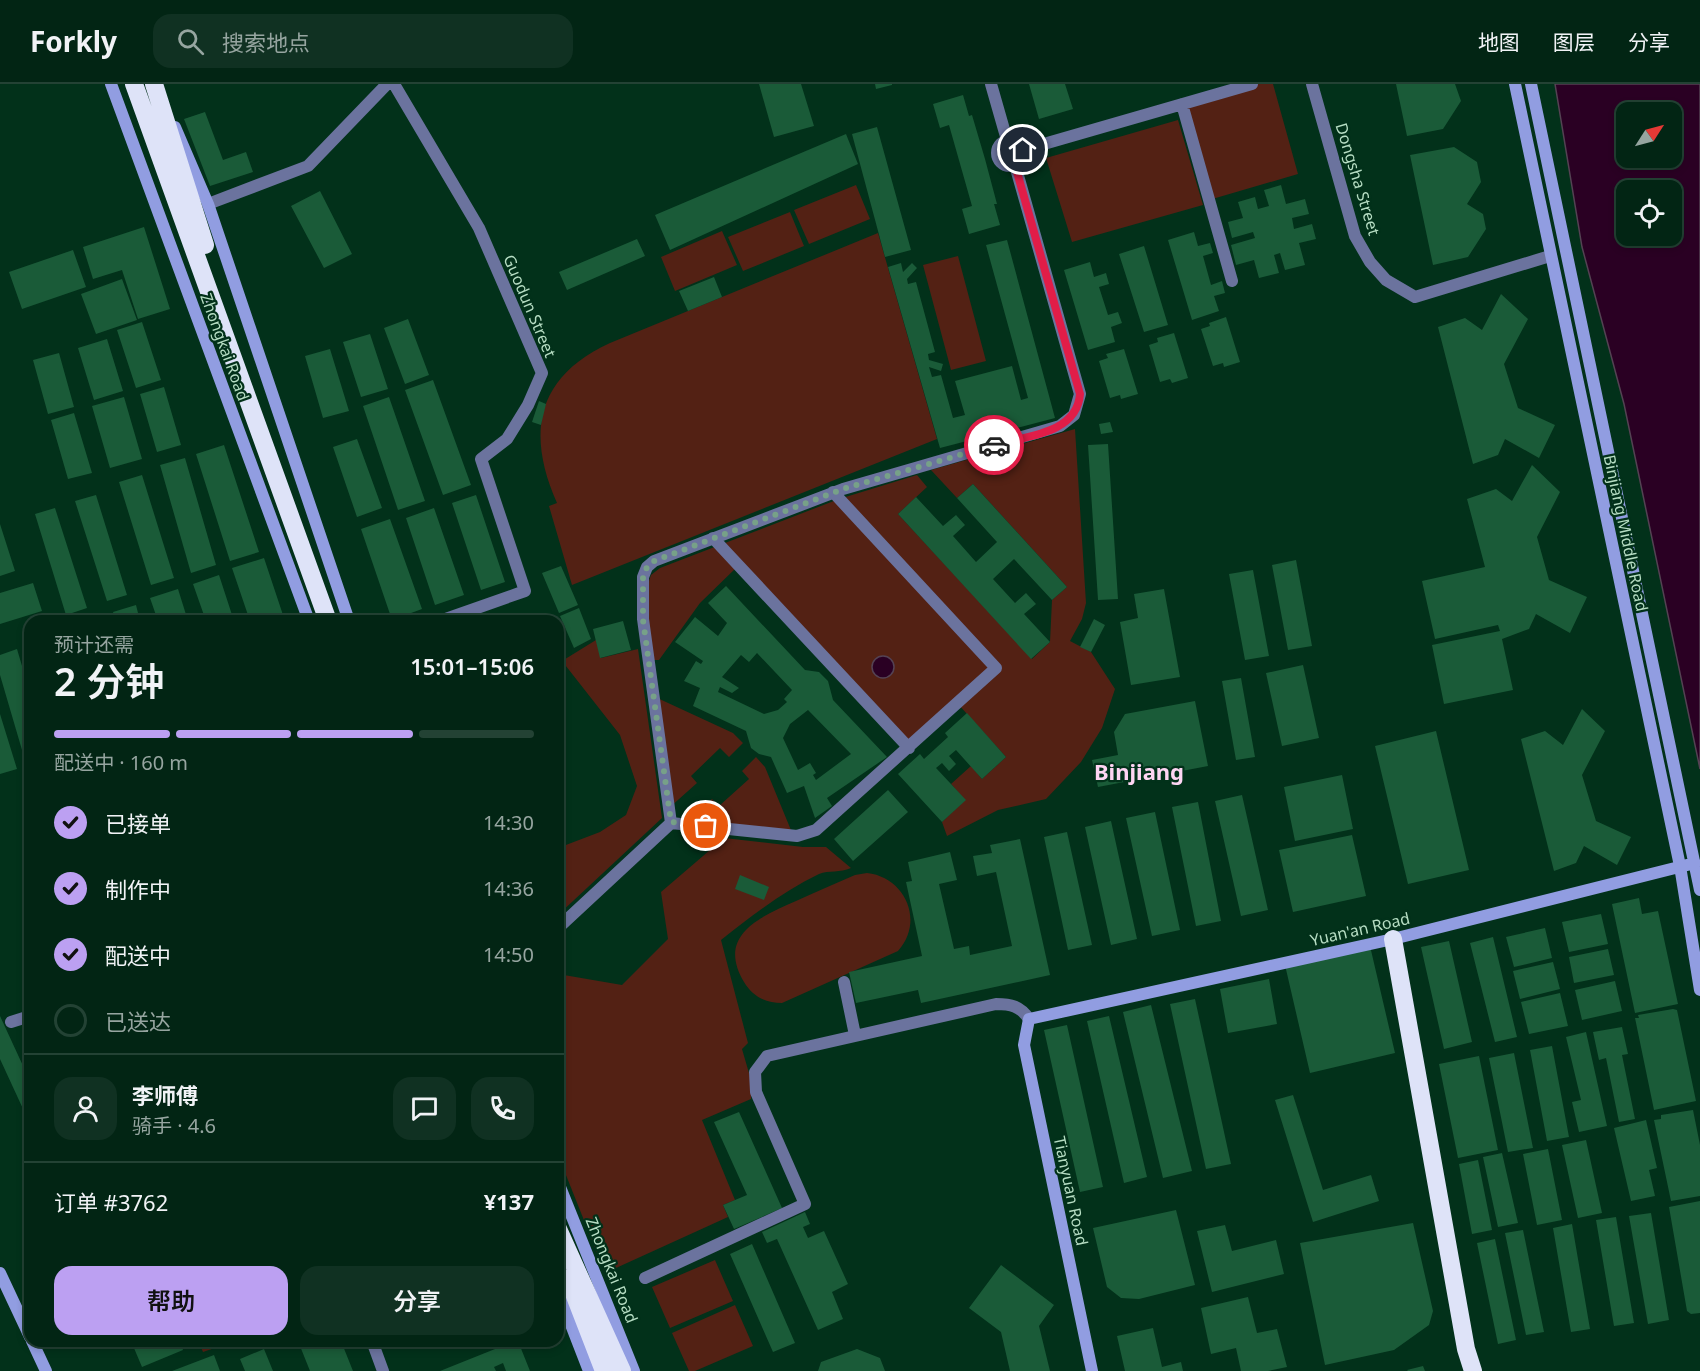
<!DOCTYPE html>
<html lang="zh">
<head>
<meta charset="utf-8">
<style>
  body { margin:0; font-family:"Noto Sans","Noto Sans SC",sans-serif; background:#103122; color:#f1f3f6; height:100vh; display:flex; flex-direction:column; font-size:22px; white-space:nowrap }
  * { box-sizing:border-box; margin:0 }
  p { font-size:20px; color:#96a5a0 }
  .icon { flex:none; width:33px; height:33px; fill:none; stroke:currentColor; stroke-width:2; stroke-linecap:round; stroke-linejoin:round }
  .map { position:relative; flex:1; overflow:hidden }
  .sheet { position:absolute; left:24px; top:531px; width:540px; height:732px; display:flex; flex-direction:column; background:#022514; border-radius:18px; box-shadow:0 3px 9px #0003,0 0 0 2px #234234 }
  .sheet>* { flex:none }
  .needle { width:39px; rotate:54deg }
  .buttons { position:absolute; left:1616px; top:18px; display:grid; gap:12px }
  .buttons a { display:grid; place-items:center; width:66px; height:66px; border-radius:12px; background:#022514; box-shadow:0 3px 9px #0003,0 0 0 2px #234234; font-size:30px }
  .pin { position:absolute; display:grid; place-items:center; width:51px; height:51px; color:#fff; margin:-26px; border:3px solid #fff; border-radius:50%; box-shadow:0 2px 6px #0007 }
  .courier { position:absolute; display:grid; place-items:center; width:60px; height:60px; margin:-30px; border:4px solid #e11d48; border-radius:50%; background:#fff; color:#222; box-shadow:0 2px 8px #0007 }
  .headline em { font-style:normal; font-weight:600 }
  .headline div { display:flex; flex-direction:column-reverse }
  .headline { display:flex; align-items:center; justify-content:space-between; height:102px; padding:0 30px }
  h1 { font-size:39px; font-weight:600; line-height:45px }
  .bar { display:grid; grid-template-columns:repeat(4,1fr); gap:9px 6px; align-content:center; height:72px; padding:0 30px }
  .bar i { height:8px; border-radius:4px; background:#234234 }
  .bar .current { background:#bca0f2 }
  .bar p { grid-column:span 4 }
  .line { display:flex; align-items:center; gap:15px; padding:0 30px; border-top:2px solid #234234 }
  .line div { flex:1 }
  .round { display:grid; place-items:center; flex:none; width:63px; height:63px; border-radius:18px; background:#103122 }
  ol { padding:0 30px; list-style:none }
  li { display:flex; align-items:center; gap:18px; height:66px }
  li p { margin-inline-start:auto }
  li .icon { padding:6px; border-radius:50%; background:#bca0f2; color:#111; stroke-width:4 }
  li:last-child { color:#96a5a0 }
  li i { width:33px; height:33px; border:3px solid #234234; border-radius:50% }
  .button { display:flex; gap:12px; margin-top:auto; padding:12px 30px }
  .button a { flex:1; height:69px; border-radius:18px; background:#bca0f2; color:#111; font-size:24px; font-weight:600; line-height:69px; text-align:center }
  .button a+a { background:#103122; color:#f1f3f6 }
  header { display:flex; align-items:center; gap:36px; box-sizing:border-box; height:84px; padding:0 30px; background:#022514; border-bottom:2px solid #234234 }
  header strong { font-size:28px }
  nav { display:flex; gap:33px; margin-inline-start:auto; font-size:21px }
  .search { width:420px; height:54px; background:#103122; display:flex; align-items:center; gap:15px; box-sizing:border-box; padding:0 21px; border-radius:18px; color:#96a5a0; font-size:22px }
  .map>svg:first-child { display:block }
  .green { fill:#532114 }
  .water { fill:#2a0023; stroke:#544253; stroke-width:1.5; fill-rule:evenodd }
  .building { fill:#1a5b38; fill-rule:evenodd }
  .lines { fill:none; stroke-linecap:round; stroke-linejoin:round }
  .street { stroke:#6b739e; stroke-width:12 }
  .secondary { stroke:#919de1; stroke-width:12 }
  .highway { stroke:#dee3f8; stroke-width:18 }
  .done { stroke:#77a188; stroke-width:6; stroke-dasharray:0 10.8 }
  .route { stroke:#e11d48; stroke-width:8 }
  .labels { text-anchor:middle; stroke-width:4.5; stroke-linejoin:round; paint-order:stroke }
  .street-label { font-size:16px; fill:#b6ddc3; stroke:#02311a }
  .district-label { font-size:22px; font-weight:bold; fill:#fed5f3; stroke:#02311a }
</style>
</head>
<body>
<header>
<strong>Forkly</strong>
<div class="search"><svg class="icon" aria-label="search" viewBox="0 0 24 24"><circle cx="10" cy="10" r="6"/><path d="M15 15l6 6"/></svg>搜索地点</div>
<nav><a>地图</a><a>图层</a><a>分享</a></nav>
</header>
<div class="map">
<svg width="1700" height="1287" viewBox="0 0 1700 1287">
  <rect width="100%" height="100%" fill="#02311a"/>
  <path class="green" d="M1251,0h22l25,90 -89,26 -27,-96z
    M1178,36l25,85 -131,37 -26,-84z
    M856,101l14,34 -61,25 -15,-34z
    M790,128l14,34 -61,25 -15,-34z
    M722,147l15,34 -62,26 -14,-34z
    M878,149l59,206 -365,146 -23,-79 8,-3c-31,-70 -21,-126 53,-160z
    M958,172l28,105 -35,9 -28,-105z
    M1075,345l11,174 -4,16 -12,22 21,11 24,37 -13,39 -21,34 -35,37 -48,11 -51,26 -5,-14 23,-22 -14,-16 20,-18 11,13 24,-22 -48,-53 -49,44 -171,-182 -38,37 -41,57h-7l-4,-40 1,-39 2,-6 9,-7 179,-69 78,-24 10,12 -29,27 134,145 18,-17 2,-42 15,-13 -94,-103 -16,14 -26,-28z
    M596,556l5,18 37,-9 24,169 -104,97v-67l42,-16 26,-17 11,-29 -17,-51 -58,-74z
    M653,612l80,37 10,10 -14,14 -9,-9 -29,28 6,7 -28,25z
    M756,673l9,10 28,68 -108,-11 27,-25 7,7 30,-27 -7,-8z
    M724,754l79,9h23l25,21c-11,5 -22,2 -32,6 -35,17 -68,42 -98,66l27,103 -6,6 9,31v19l-49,21 33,80 -12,5 5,12 -123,56 -47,-118v-181l64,11 46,-46 -7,-47z
    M867,789c38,4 58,48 31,78l-116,52c-16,0 -29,-6 -38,-21 -28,-47 16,-65 52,-81 19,-9 39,-17 59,-26z
    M715,1176l18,41 -63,27 -18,-41z
    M735,1221l18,41 -58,25h-6l-17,-38z
    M198,1257h37l-32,11z"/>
  <path class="water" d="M1555,0h145v685l-76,-365 -42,-157zM1626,28h45v46h-45zM1626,106h45v46h-45z
    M872 583a11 11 0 1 1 22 0a11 11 0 1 1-22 0Z"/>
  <path class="building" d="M759,0h42l13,42 -40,11z
    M875,0h17v1l-16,4z
    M1029,0h36l8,25 -34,10z
    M1396,0h59l6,17 -18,28 -36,7z
    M963,11l6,21 3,-1 13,44 12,45h-3l6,21 -31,9 -7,-25 10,-3 -23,-81 -9,3 -7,-24z
    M205,28l18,48 23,-8 7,20 -43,14 -26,-67z
    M877,43l34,123 -26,7 -33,-123z
    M846,50l12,30 -188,86 -15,-35z
    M1454,63l23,15 4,20 -14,22 16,10 3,15 -18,28 -35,8 -23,-110z
    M1281,101l5,19 19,-5 4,15 -17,4 2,11 18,-5 4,15 -17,4 6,22 -20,5 -5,-17 -6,2 5,18 -20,5 -5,-18 -18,5 -5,-20 24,-7 -2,-6 -21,6 -4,-16 15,-4 -5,-16 17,-5 3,12 11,-3 -5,-16z
    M320,107l32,63 -28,14 -33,-62z
    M144,143l26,82 -32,10 -16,-49 -29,9 -10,-32z
    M1194,148l4,14 12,-3 3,10 -10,3 8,29 11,-4 3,12 -11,3 5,15 -27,9 -24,-80z
    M637,155l8,17 -78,34 -8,-18z
    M1007,156l48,178 -115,30 -52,-181 13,-4 2,9 9,-9 5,5 -10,11 1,5 8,-2 19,70 -7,2 1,6 14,4 -2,7 -12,-4 3,10 9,-2 12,43 12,-3 -10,-34 57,-15 9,34 7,-2 -42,-153z
    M1144,162l24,79 -24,7 -25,-78z
    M73,166l13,37 -64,22 -13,-37z
    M1090,178l4,15 12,-4 3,11 -10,3 9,28 10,-3 4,11 -11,4 4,15 -27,8 -24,-80z
    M714,193l8,20 -34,14 -9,-20z
    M122,195l15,41 -41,14 -15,-40z
    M1501,210l27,25 -24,45 14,44 37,17 -16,33 -34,-19 -7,16 -25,9 -35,-137 27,-9 17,12z
    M1226,233l14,45 -16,5 -1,-4 -10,3 -12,-37 9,-3 -1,-3z
    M408,235l21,56 -24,9 -21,-56z
    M142,238l19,58 -25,8 -19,-58z
    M1174,249l14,45 -16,5 -2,-4 -10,3 -11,-37 9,-3 -1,-4z
    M370,250l18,55 -27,8 -18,-55z
    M107,255l16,52 -29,9 -16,-52z
    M330,265l19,62 -26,7 -18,-62z
    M1124,265l14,45 -17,5 -1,-4 -10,3 -11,-37 9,-3 -2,-4z
    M59,269l15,54 -26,7 -15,-54z
    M433,296l38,105 -28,10 -38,-105z
    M164,303l17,58 -24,7 -17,-58z
    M124,313l18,62 -32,9 -18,-62z
    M389,313l36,104 -27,9 -35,-104z
    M539,317l7,3 -5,21 -9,-3z
    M74,329l18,60 -24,6 -17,-59z
    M1110,338l3,10 -12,2 -2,-10z
    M357,355l25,69 -25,9 -24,-70z
    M1108,360l10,155 -20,1 -10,-155z
    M224,361l35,107 -29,9 -34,-107z
    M185,374l31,107 -25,8 -31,-108z
    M1532,381l28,27 -23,45 12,43 38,17 -17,36 -34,-19 -7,15 -27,10 11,51 -69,14 -12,-59 68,-14 -2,-6 -63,14 -13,-58 63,-14 -18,-68 29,-10 16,12z
    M142,391l32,103 -23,7 -32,-103z
    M973,400l94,103 -15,13 -38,-41 -21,20 22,24 11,-10 10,11 -12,10 26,28 -19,17 -133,-145 18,-17 27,29 13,-11 9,10 -12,11 23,26 21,-20 -40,-44z
    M96,411l31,100 -20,6 -32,-100z
    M476,411l29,87 -24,8 -29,-87z
    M55,424l32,100 -21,7 -31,-101z
    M434,424l30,87 -29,10 -29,-87z
    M390,435l32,90 -30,11 -31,-91z
    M0,440l15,47 -15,5z
    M264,474l21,63h-35l-18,-53z
    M1296,476l16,86 -24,4 -16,-85z
    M561,482l17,39 -19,8 -17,-40z
    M1253,486l16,86 -24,4 -16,-86z
    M219,491l15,46h-28l-13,-37z
    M33,499l9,28 -42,13v-31z
    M726,502l79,84 14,2 9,9 5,19 54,57 -60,41 5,8 -17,12 -11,-32 -17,7 -16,-36 -12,-3 -8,-6 -5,-17 -53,-25 7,-18 -16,-7 12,-20 5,3 2,-3 -28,-19 20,-25 23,19 9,-13 -19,-20zM757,569l35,37 -8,9 3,3 -9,8 -14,4 -46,-22 2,-5 12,6 7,-5 -17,-11 19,-22 8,7zM808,626l43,44 -35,26 -3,-5 3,-2 -6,-10 -12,7 -15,-32 7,-14z
    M178,505l10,32h-30l-8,-23z
    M1164,505l16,88 -49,8 -11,-63 18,-4 -4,-24z
    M136,521l4,16h-24l-3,-9z
    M579,524l12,31 -17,9 -14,-32z
    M1094,535l11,6 -14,27 -11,-5z
    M623,537l8,29 -31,8 -7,-29z
    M30,556v21h-1l-5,-19z
    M17,565l13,44v73l-3,1 -27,-92v-20z
    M1303,581l16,73 -37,8 -16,-73z
    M1241,594l14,79 -19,3 -14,-79z
    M1195,617l13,65 -110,21 -6,-27 26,-5 -4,-23 11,-18z
    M1582,625l23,22 -23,44 14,46 35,16 -14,28 -33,-19 -8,17 -22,8 -33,-132 24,-8 18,14z
    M967,629l39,44 -24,22 -26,-29 -7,6 7,8 -7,7 -7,-8 -6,5 30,32 -24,22 -44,-48 22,-20 4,5 24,-22 -3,-4z
    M0,630l17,55 -17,5z
    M1436,647l33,139 -61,14 -33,-138z
    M1342,691l11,54 -58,12 -11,-54z
    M888,706l20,22 -55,49 -19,-22z
    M1242,711l26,115 -27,6 -26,-115z
    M1198,718l23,119 -25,5 -24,-119z
    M1155,728l25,118 -28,6 -26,-118z
    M1111,737l26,118 -26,6 -26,-118z
    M1067,748l25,113 -24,5 -24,-113z
    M1352,751l14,61 -73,16 -14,-62z
    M1020,755l30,136 -129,28 -3,-13 -62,13 -7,-31 73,-16 -16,-74 6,-1 -4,-19 42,-10 7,28 -18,4 15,65 15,-3 1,9 42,-9 -16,-74 -19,4 -4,-20 19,-3 -2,-8z
    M740,791l29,12 -5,13 -29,-11z
    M1639,814l3,16 16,-3 20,93 -43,9 -23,-109z
    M1601,830l7,30 -39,8 -7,-30z
    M1545,844l7,30 -38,9 -8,-30z
    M1493,853l24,100 -22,5 -25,-99z
    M1449,857l23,101 -28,7 -23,-102z
    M1370,862l25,107 -85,20 -25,-108z
    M1608,865l6,26 -40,8 -5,-26z
    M1553,878l7,27 -40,10 -7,-28z
    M1269,895l8,45 -49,9 -8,-44z
    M1615,897l7,30 -40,9 -7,-30z
    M1560,909l8,33 -39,8 -8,-32z
    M1195,915l36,165 -25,5 -36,-165z
    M1151,921l41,166 -29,7 -40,-166z
    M1673,925l4,1 19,91 -42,9 -19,-92h4l-1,-3z
    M0,932l30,65v43l-30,-65z
    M1109,932l38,161 -23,6 -37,-162z
    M1067,941l36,162 -23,5 -36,-162z
    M1622,943l6,27 -6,1 13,64 -16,3 -13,-64 -7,2 -6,-28z
    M1586,948l21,94 -28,6 -7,-30 9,-2 -15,-63z
    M1552,962l17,91 -22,4 -17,-91z
    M1514,969l19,95 -25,4 -19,-94z
    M1479,972l19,94 -40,8 -19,-94z
    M1293,1011l30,95 48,-15 8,26 -66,21 -38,-122z
    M1693,1026l7,35v51l-29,5 -17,-81 7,-1v-4z
    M739,1028l43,96 -48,21 -11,-24 24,-10 -33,-73z
    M1646,1036l11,48 -8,2 6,26 -24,5 -17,-73z
    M1586,1056l16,73 -24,5 -16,-73z
    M1548,1065l14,71 -25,5 -14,-71z
    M1502,1069l16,70 -20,4 -15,-70z
    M1478,1076l14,70 -20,4 -13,-70z
    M1700,1117v112l-9,1 -4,-3 -18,-104z
    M1176,1126l19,75 -56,14 -18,-1 -14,-11 -14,-59z
    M805,1128l5,12 -7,3 5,11 16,-7 24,53 -16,8 11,27 -25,11 -41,-91 -10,4 -5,-11z
    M1651,1129l18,107 -21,4 -19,-108z
    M1616,1133l18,106 -20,3 -18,-106z
    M1413,1139l20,88 -4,14 -35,25 -69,15 -25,-122z
    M1572,1140l18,105 -19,3 -18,-104z
    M1225,1141l7,26 44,-11 8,34 -72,18 -15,-61z
    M1523,1146l21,102 -18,3 -21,-102z
    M1495,1155l21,101 -18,4 -21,-101z
    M752,1160l43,99 -22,9 -43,-98z
    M1001,1181l53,40 -15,21 11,45h-40l-9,-39 -32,-24z
    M1248,1213l9,36 20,-4 10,38 -19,4h-27l-5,-23 -25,6 -10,-46z
    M1153,1244l9,39 19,-5 2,9h-58l-8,-35z
    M131,1257h49l3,9 -41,17z
    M298,1257h43l12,30h-43z
    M515,1257h3l12,30h-24l-3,-8 -9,4 2,4h-56z
    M264,1265l9,22h-28l-5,-12z
    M857,1265l23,9 5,13h-67l3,-9z
    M214,1271l6,16h-48z
    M1423,1282l2,5h-17l-1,-1z"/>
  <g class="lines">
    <path class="street" d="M394,0l85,144 63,145 -14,32 -21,34 -26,20 44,132 -85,30
      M991,0l16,56
      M1312,0l43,152 15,26 16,18 29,17 135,-41
      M1182,20l50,177
      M997 69a13 13 0 1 1 26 0a13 13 0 1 1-26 0Z
      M1023,66l229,-66
      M208,120l100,-38 79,-82
      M713,454l196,210
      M671,739l126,13 19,-6 180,-162 -163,-176
      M558,844l113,-105 -28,-204v-42l4,-10 7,-6 189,-72 217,-63 14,-11 6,-21 -65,-229
      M844,898l11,53
      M11,938l19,-6
      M645,1194l160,-74 -49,-112 -1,-20 12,-16 229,-52c15,0 24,2 33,15
      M372,1257l11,30"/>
    <path class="secondary" d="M111,0l198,537
      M1515,0l165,782 20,124
      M1531,0l169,806
      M175,43l33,77 141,417
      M558,1098l76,189
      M0,1189l30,64
      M558,1207l31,80
      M32,1257l14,30
      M1092,1287l-68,-326 5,-26 364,-80 302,-76"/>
    <path class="highway" d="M134,0l194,537
      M154,0l51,161
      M1393,855l73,410 7,22
      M558,1145l64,142
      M568,1194l36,93"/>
  </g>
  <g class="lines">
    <path class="done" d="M706,742l-35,-4 -28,-202v-43l4,-10 7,-6 189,-72 151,-44"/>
    <path class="route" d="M994,361c32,-9 83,-11 86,-51l-65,-229 6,-6 2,-9"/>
  </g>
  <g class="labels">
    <g class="street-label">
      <text transform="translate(1358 95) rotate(73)" y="6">Dongsha Street</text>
      <text transform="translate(530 222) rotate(67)" y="6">Guodun Street</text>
      <text transform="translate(225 263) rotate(70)" y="6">Zhongkai Road</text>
      <text transform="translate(1626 449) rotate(78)" y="6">Binjiang Middle Road</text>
      <text transform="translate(1360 845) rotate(-13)" y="6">Yuan'an Road</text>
      <text transform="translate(1071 1107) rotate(78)" y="6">Tianyuan Road</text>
      <text transform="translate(612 1186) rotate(68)" y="6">Zhongkai Road</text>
    </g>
    <g class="district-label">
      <text x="1139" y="696">Binjiang</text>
    </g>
  </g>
</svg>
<div class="buttons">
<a><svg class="needle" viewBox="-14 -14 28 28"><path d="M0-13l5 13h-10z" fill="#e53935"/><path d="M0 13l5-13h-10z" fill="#96a5a0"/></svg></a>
<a><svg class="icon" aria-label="locate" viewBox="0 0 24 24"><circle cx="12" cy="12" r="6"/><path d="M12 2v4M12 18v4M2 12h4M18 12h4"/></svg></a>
</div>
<div class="pin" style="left:706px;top:742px;background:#ea580c"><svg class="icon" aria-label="bag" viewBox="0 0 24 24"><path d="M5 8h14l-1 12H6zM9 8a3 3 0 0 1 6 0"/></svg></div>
<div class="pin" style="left:1023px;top:66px;background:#1f2937"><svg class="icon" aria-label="home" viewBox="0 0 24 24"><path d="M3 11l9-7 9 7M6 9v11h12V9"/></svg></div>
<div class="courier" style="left:994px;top:361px"><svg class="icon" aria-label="car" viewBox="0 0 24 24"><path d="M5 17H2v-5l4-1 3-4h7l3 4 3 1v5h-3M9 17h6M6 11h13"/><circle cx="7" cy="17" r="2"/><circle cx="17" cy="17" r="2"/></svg></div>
<section class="sheet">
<div class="headline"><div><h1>2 分钟</h1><p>预计还需</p></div><em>15:01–15:06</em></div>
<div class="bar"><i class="current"></i><i class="current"></i><i class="current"></i><i></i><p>配送中 · 160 m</p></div>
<ol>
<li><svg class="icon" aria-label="check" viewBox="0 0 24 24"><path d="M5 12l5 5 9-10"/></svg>已接单<p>14:30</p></li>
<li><svg class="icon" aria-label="check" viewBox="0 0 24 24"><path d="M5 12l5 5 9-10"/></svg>制作中<p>14:36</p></li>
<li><svg class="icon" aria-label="check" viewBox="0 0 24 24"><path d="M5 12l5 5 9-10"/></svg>配送中<p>14:50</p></li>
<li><i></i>已送达</li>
</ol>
<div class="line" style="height:108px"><a class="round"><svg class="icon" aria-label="person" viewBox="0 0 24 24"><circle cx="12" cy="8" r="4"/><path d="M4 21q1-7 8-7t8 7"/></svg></a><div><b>李师傅</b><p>骑手 · 4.6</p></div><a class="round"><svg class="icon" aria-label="chat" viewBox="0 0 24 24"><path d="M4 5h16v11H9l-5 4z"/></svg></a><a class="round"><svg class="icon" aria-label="phone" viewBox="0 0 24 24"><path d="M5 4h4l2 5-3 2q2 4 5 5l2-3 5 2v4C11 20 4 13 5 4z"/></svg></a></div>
<div class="line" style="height:78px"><div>订单 #3762</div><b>¥137</b></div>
<div class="button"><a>帮助</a><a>分享</a></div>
</section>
</div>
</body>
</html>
